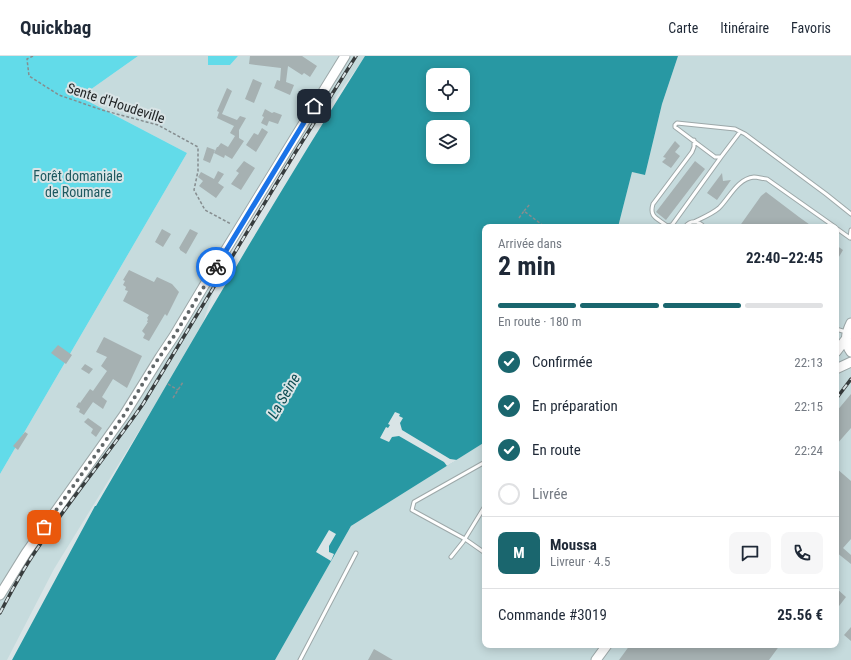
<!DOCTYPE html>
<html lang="fr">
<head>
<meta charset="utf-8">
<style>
  body { margin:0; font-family:"Roboto Condensed",sans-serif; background:#f6f6f7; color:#1f2937; height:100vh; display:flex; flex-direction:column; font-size:15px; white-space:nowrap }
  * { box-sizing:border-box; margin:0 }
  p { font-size:13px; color:#747a83 }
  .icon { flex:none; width:22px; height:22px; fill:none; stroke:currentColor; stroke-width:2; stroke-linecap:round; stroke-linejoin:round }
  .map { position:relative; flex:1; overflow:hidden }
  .sheet { position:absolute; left:482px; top:168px; width:357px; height:424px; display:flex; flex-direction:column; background:#fff; border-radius:8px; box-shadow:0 2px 10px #0003 }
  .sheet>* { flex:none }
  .controls { position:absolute; left:426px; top:12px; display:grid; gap:8px }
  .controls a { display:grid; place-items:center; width:44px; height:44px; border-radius:8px; background:#fff; box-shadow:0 2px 10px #0003; font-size:20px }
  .pin { position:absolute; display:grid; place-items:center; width:34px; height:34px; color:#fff; margin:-17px; border-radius:8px; box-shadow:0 2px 6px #0006 }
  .courier { position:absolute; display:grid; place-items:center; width:40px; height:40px; margin:-20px; border:3px solid #1a73e8; border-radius:50%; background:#fff; color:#222; box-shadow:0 1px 5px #0007 }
  .headline em { font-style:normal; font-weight:700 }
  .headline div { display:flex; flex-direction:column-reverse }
  .headline { display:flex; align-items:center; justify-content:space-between; height:68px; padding:0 16px }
  h1 { font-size:26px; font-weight:700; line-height:30px }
  .bar { display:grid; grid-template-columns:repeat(4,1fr); gap:6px 4px; align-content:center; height:48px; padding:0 16px }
  .bar i { height:5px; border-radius:3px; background:#e0e1e3 }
  .bar .current { background:#1a666e }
  .bar p { grid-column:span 4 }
  .line { display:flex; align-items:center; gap:10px; padding:0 16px; border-top:1px solid #e0e1e3 }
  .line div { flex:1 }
  .round { display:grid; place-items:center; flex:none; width:42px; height:42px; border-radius:8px; background:#f6f6f7 }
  ol { padding:0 16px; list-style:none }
  li { display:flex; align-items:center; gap:12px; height:44px }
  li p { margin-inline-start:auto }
  li .icon { padding:4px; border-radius:50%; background:#1a666e; color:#fff; stroke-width:4 }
  li:last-child { color:#747a83 }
  li i { width:22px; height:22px; border:2px solid #e0e1e3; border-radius:50% }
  header { display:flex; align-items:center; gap:24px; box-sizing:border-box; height:56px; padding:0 20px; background:#fff; border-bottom:1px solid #e0e1e3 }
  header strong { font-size:19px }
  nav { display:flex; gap:22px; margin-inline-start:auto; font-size:14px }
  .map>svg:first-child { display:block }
  .built { fill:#c6dbdd }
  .green { fill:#62dbe9 }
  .water { fill:#2898a3; fill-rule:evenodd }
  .pier { fill:#d9e4e6 }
  .building { fill:#a6b1b2 }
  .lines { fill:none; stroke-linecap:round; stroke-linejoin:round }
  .lane-casing { stroke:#9da8a9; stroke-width:5 }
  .secondary-casing { stroke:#9da8a9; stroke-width:11 }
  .path { stroke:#868d8f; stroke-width:1.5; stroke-dasharray:3 2; stroke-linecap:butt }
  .lane { stroke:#fff; stroke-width:3 }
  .secondary { stroke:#fff; stroke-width:9 }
  .rail-casing { stroke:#383d3e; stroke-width:3.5 }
  .rail { stroke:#d9e4e6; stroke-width:2; stroke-dasharray:6; stroke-linecap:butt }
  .done { stroke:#62686a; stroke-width:4; stroke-dasharray:0 7.2 }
  .route { stroke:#1a73e8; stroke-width:5 }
  .labels { text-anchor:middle; stroke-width:4; stroke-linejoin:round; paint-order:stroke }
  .street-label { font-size:14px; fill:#222627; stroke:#d9e4e6 }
  .park-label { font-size:14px; fill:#1e5960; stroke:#d9e4e6 }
  .water-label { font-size:15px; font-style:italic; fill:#0f4d53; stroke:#d9e4e6 }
</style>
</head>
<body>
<header>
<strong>Quickbag</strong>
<nav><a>Carte</a><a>Itinéraire</a><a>Favoris</a></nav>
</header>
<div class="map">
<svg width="851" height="604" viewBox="0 0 851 604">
  <rect width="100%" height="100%" fill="#d9e4e6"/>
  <path class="built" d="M138,0h70v9h22l8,-9h128l-135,184 -33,97 -30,47 -114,185 -47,91h-7v-186l187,-321 -107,-56z
    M678,0h173v604h-576l76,-134 134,-84v203h351v-418h-218l14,-55 13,3 17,-71z"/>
  <path class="green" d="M0,0h138l-58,41 107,56 -187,321z
    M208,0h30l-8,9h-22z"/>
  <path class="water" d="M365,0h313l-16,48 -17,71 -13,-3 -14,55h-133v215l-134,84 -76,134h-263l83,-154h1c88,-151 175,-302 269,-450zM433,19h30v30h-30zM433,71h30v30h-30z"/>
  <path class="pier" d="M395,356l5,2 -1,2 4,2 -3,5 2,7 48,29 7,1 -10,6 -3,-4 -45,-26 -7,1 -3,5 -9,-4 6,-11 2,1 2,-3 -2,-1z
    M329,474l7,4 -7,12v6l5,2 -3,7 -15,-9z"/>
  <path class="building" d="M250,0h52l15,10 -7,11 -6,-4 -2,2 -14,-9 -2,16 8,3 -4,10 -16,-7 3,-8 3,1 1,-13 -32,-4z
    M253,23l9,4 -8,20 -9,-4z
    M227,32l5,3 -10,23 15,6 3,-4 6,2 -7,12v8l5,3 -12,18 -7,-4 -1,3 -10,-5 3,-6h1l3,-4 7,4 7,-11 -5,-3 4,-7 -17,-8 2,-6 2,1 -4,-2z
    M265,53l7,4 2,-1 8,3 -4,9 -9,-3 -2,5 -6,-3 3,-6 -2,-1z
    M262,72l6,4 -12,20 -10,-7 8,-12 4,2z
    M675,85l5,5 -5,6 5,4 -9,12 -9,-6 4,-4 -3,-1z
    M207,91l8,3 -5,13 -7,-3z
    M244,105l11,7 -14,22 -10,-6 8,-11 -3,-2z
    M695,105l10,8 -39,51 -10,-8z
    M218,115l6,3 -6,9 6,4 -8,11 -17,-12 4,-5 -5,-4 3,-5 13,7z
    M722,117l1,8 8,-1 -14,20 -10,-7z
    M766,136l33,25 14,10h-74l22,-31z
    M162,173l9,5 -8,13 -8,-5z
    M190,173l8,4 -12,21 -6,-4v-1l-1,-1z
    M836,189l7,5 -7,12z
    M129,214l25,12 3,-5 15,7 7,8 -12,24 -2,-2 -16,27 -6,-3 2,-4 -3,-3 6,-9h-1l1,-3 -1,-1 2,-3 -26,-14 5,-10 -3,-1 1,-3 -3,-2 2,-4 -2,-1z
    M104,281l38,19 -15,32 -14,-9 -11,18 5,4 -4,8 -10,-7 -9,13 -5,-3 1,-3 -4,-2 3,-5 1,1 10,-14 3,2 14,-20 -6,-5 6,-9 -11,-5z
    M58,289l14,10 -6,9 -15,-11z
    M85,308l8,5 -4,5 -8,-5z
    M851,338v34l-15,17v-33z
    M88,362l14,10 -6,9 -5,-4 2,-4 -9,-7z
    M25,376l3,2 -10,16 -5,-4z
    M836,412l15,13v58l-8,9 8,7v9l-15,-12z
    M836,532l10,9 -10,13z
    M851,571v14l-7,-6z
    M630,589h150l-11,15h-150z
    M374,593l19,11h-25z"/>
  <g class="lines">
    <defs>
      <path id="lane" d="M740,76l-19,25h-6l-40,-30v-2l2,-2 58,6 10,5 81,60 25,20
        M694,84v7l-2,5 -39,52c-4,13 4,14 14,22l5,-1 49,-68
        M694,166c8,-4 18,-8 25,-14 11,-11 18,-29 35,-31 4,0 9,2 13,2l68,48
        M685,171c5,-7 13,-7 19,0
        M836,172l14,10
        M851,182h-1l1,-8
        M836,273l10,3
        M485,406l-71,40 -2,8 53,29 20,14
        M451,501l12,-15 22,-36
        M300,604l56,-107"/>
      <path id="secondary" d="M851,267c-5,10 -7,19 0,29
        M836,296l10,-13
        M836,313l15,-7
        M0,539l26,-42 98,-138 36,-58 14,-21 40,-67 131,-213
        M596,604l11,-15"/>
    </defs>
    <use href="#lane" class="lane-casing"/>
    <use href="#secondary" class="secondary-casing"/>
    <path class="path" d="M33,0l-6,3 2,17 30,19 43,15 56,15 40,22v24l-4,19 11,20 26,14
      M524,155l6,-7
      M519,162l5,-7 21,16
      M168,328l10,6
      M173,342l10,-16"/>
    <use href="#lane" class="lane"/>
    <use href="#secondary" class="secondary"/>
    <defs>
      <path id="rail" d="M836,343l15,-20
        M0,557c11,-21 22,-42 35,-61 34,-51 73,-98 108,-148l152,-251 61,-97"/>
    </defs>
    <use href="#rail" class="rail-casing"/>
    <use href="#rail" class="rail"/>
  </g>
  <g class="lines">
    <path class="done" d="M44,471l80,-112 30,-50 20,-29 42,-69"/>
    <path class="route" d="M216,211l98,-161"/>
  </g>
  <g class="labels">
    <g class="street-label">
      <text transform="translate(116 47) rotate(18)" y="5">Sente d'Houdeville</text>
    </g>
    <g class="park-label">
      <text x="78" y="125">Forêt domaniale<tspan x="78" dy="16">de Roumare</tspan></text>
    </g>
    <g class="water-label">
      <text transform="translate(284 340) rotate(-60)" y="5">La Seine</text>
    </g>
  </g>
</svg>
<div class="controls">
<a><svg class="icon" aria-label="locate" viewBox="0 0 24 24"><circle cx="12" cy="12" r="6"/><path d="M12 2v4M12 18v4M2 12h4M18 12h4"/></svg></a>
<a><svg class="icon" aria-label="layers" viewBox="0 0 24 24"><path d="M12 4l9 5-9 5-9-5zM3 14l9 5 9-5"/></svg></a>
</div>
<div class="pin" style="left:44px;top:471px;background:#ea580c"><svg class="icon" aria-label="bag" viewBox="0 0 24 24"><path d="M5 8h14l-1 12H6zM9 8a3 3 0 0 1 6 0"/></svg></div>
<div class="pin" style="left:314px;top:50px;background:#1f2937"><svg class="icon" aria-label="home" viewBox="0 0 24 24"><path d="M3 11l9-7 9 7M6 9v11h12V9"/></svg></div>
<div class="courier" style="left:216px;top:211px"><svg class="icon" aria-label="bike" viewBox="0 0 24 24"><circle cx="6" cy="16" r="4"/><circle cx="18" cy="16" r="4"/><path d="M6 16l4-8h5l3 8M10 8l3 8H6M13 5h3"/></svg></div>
<section class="sheet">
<div class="headline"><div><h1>2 min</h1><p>Arrivée dans</p></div><em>22:40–22:45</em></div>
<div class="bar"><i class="current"></i><i class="current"></i><i class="current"></i><i></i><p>En route · 180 m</p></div>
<ol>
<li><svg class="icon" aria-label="check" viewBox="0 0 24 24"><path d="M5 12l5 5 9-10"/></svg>Confirmée<p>22:13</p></li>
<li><svg class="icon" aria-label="check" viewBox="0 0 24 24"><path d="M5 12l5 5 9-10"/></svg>En préparation<p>22:15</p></li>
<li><svg class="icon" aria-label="check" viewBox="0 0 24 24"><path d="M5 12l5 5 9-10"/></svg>En route<p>22:24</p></li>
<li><i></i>Livrée</li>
</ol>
<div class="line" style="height:72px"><b class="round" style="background:#1a666e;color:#fff">M</b><div><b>Moussa</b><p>Livreur · 4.5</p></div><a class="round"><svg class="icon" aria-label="chat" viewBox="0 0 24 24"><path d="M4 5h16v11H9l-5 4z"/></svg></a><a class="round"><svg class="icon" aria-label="phone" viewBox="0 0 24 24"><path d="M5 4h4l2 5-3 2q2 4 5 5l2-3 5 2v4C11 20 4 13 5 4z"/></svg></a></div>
<div class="line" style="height:52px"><div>Commande #3019</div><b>25.56 €</b></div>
</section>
</div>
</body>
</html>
